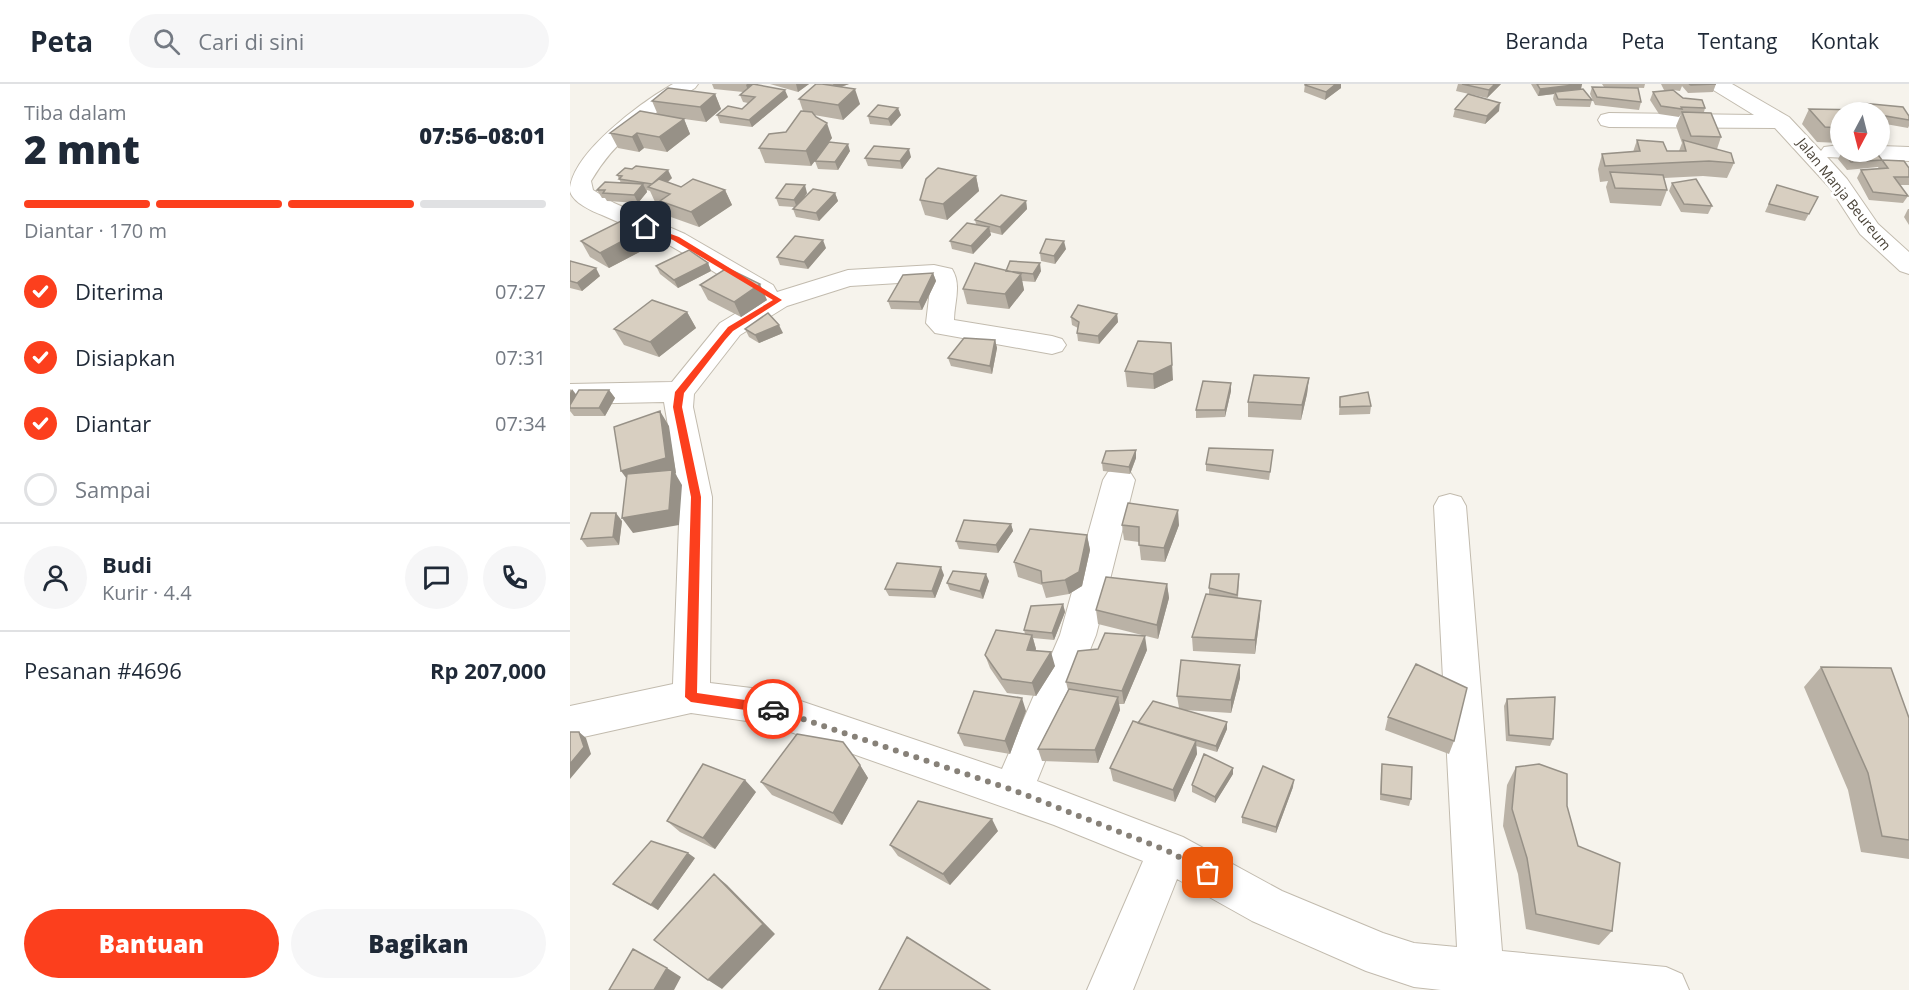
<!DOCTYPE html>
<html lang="id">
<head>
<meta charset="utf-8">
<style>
  body { margin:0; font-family:"Open Sans",sans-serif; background:#f6f6f7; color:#1f2937; height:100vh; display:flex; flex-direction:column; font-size:22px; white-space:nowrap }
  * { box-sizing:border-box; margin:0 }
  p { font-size:20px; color:#747a83 }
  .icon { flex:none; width:33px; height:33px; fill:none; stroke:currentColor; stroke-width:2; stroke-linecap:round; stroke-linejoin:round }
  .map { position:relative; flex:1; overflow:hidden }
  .details { display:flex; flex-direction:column; background:#fff; width:570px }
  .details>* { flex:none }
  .needle { width:39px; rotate:187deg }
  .tools { position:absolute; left:1260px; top:18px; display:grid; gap:12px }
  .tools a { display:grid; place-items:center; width:60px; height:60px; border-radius:50%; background:#fff; box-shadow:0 3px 9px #0003; font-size:30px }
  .pin { position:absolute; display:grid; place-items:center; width:51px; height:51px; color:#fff; margin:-26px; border-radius:12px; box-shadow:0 3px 9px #0006 }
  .courier { position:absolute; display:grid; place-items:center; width:60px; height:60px; margin:-30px; border:4px solid #fc3f1d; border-radius:50%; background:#fff; color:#222; box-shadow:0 2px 8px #0007 }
  .overview em { font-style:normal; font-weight:800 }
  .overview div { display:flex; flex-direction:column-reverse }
  .overview { display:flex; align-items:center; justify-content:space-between; height:102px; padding:0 24px }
  h1 { font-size:39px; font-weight:800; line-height:45px }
  .bar { display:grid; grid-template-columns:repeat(4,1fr); gap:9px 6px; align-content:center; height:72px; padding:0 24px }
  .bar i { height:8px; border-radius:4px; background:#e0e1e3 }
  .bar .current { background:#fc3f1d }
  .bar p { grid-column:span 4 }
  .line { display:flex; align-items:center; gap:15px; padding:0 24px; border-top:2px solid #e0e1e3 }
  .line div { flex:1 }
  .round { display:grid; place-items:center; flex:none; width:63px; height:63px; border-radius:32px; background:#f6f6f7 }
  ol { padding:0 24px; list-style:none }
  li { display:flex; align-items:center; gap:18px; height:66px }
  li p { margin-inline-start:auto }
  li .icon { padding:6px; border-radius:50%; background:#fc3f1d; color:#fff; stroke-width:4 }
  li:last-child { color:#747a83 }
  li i { width:33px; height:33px; border:3px solid #e0e1e3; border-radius:50% }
  .action { display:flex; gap:12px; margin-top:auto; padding:12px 24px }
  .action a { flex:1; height:69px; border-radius:36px; background:#fc3f1d; color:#fff; font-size:24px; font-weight:800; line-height:69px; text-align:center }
  .action a+a { background:#f6f6f7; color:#1f2937 }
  header { display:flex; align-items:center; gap:36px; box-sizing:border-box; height:84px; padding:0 30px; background:#fff; border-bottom:2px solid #e0e1e3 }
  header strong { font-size:28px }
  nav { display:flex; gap:33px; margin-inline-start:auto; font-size:21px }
  .search { width:420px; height:54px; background:#f6f6f7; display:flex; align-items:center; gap:15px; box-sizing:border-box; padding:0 21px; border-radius:33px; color:#747a83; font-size:22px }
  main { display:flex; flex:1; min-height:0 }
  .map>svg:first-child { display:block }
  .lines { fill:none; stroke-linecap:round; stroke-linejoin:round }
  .minor-casing { stroke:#c2bbae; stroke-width:2 }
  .minor { fill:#fff; fill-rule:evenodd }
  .wall { fill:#bab2a6 }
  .shaded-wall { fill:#979187 }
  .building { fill:#d8cfc1; stroke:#979187; stroke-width:1.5 }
  .route { fill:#fc3f1d }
  .done { stroke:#878178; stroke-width:6; stroke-dasharray:0 10.8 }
  .labels { text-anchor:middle; stroke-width:6; stroke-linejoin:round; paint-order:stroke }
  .far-street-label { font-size:14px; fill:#4b4439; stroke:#fff }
</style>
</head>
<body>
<header>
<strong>Peta</strong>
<div class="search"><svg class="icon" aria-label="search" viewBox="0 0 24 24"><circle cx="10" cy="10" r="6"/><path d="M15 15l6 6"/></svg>Cari di sini</div>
<nav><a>Beranda</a><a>Peta</a><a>Tentang</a><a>Kontak</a></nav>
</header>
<main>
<section class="details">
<div class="overview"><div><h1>2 mnt</h1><p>Tiba dalam</p></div><em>07:56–08:01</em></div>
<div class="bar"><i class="current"></i><i class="current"></i><i class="current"></i><i></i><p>Diantar · 170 m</p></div>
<ol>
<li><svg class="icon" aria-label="check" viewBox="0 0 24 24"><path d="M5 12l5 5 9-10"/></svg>Diterima<p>07:27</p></li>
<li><svg class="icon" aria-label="check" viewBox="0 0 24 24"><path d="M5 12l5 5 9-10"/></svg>Disiapkan<p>07:31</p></li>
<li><svg class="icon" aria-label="check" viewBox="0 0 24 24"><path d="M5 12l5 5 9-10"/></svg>Diantar<p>07:34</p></li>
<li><i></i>Sampai</li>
</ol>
<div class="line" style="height:108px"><a class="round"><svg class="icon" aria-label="person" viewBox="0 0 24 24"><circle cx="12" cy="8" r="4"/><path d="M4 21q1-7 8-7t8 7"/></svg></a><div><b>Budi</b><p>Kurir · 4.4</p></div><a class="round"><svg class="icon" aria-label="chat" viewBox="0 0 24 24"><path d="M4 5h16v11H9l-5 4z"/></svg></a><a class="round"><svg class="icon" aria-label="phone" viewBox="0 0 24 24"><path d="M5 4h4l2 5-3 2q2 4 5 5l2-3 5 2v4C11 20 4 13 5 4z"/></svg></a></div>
<div class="line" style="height:78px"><div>Pesanan #4696</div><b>Rp 207,000</b></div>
<div class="action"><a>Bantuan</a><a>Bagikan</a></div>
</section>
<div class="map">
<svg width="1339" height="906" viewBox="0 0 1339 906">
  <rect width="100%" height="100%" fill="#f6f3ec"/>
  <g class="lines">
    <defs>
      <path id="minor" d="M103,0h25l-3,4c-42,25 -79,50 -104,93l2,9 21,13 71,31 88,51 4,7 71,-22 86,-5 18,4c10,16 2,34 2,51l98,16 10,3 4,6 -4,6 -10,3 -117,-21 -9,-10 5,-42 -81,5 -63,20 -47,29 -46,59 -1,13 19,90 -2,186 58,7 234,79 58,-134 43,-155 5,-8 11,-4 11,4 5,8 -39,155 -59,146 146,56 99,54 101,42 31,10 43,4 -23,-441 5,-9 11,-3 11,3 5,9 36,445 164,16 16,7 7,16h-248l-27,-3 -48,-16 -114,-50 -75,-42 -44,111h-46l56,-129 -89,-36 -286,-101 -77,-11 -121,27v-34l103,-22 7,-187 -16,-95 -94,2v-20l102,-2 48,-59 41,-25 -6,-1c-29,-17 -57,-36 -86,-52 -22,-11 -45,-20 -67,-30 -9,-3 -30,-13 -32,-24 0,-38 75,-91 103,-107z
        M1137,0h25l57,33 32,34 3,-4 16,-2v7h40v-6l29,1v14l-82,-4 20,22 31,45 31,28v22l-9,-3 -40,-37 -30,-46 -55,-60 -166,-1 -8,-2 -3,-5 3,-5 8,-2 145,2 -44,-27z"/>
    </defs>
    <use href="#minor" class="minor-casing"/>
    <use href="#minor" class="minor"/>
  </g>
  <path class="wall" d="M142,0h46l-1,1 31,12 -36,30 -32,-4 -3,-8 25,-6 6,-6 -5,-1 -3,-7 3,-3 -29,-3z
    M200,0h39l-11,8z
    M256,0h23l-8,3 19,17 -17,16 -29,-5 18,23 -3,4 21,9 -12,19 -20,-1 -3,-8 3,-4 -7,9 -46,-3 -6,-15 27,-16 17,-21 -4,-12 28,-14z
    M735,0h36v4l-16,12 -21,-8z
    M888,0h43l-14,14 -31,-7z
    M961,0h51l-1,6 11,10 -2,7 -34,-1 -3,-7 1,-5 -16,2z
    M1032,0h43l-1,4 -34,-1 31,15 -2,8 -44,-5 -5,-11 2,-7h12z
    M1091,0h55l-3,8 -25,1 -6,-7 -2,5 -7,-1 10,8 22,10 -1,4 17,25 -4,12 17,14 -7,15 -24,-2 -39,2 3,12 -6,16 -51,-3 -4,-16 2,-6 -8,1 -2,-13 4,-15 31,-2 4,-12 30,11h12l3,-8 -6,-17 5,-12 -2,3 -20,-3 -9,-14 3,-8 18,-2h-7z
    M145,10l6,15 -15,13 -29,-4 7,1 6,15 -23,18 -23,-4 -5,4 -21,-4 -8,-15 48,-18 -6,-14z
    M1291,19l48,13v10l-1,2 -28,-5v-11h-40v31l-23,-1 -15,-18 7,-15 49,1z
    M885,25l44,2 -14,13 -32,-7z
    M331,31l-10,11 -21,-2 -2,-8z
    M1272,68l40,8 27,8v17h-9l8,11 -5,7 -34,-3 -12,-22 4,-8 18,-1 -1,-2 -31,3 -9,-11z
    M341,73l-9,12 -34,-3 -3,-8z
    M47,91l55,3 -4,4 13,5 44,3 7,15 -33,22 -31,-11 -7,-12 -6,-2 -5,-11 -3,-1v2l-9,11 -31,-2 -2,-3h-3l-5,-8 24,-7z
    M406,92l3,15 -32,29 -22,-5 -5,-15z
    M1102,99l40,23 -4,8 -27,-2 -12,-21z
    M1207,101l41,12 -13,24 -40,-9z
    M237,109l-2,3 30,-3 3,8 -19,20 -23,-4 -3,-8 1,-2 -15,-1 -3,-8z
    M456,117l1,8 -25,26 -12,-3 1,3 -18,19 -21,-5 -2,-8 26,-17 -1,-4z
    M1338,125h1v16l-5,-8z
    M81,156l-2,1 2,5 -42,22 -19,-11 -9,-16z
    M256,164l-18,21 -28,-4 -3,-8z
    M496,165l-11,15 -14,-3 -1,-8z
    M0,177l30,15 -18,15 -12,-3z
    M138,179l3,8 -33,17 -18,-14 -4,-8z
    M436,187h35l-6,11 -13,-1 2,9 -15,19 -42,-5 -4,-15z
    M363,189l3,8 -14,29 -31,-1 -3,-8z
    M130,201l67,15 -26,17 -33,-17z
    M117,228l9,16 -37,29 -35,-12 -10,-16z
    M547,230l1,8 -19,22 -21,-3 -1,-8 1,-5 -6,-3 -1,-8z
    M175,245l38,4 -24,10 -10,-6z
    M425,256l2,8 -5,26 -41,-8 -3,-8z
    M568,257l35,39 -19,9 -27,-2 -2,-16z
    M739,294l-2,16 -6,26 -53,-3v-15z
    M661,299v8l-6,26 -29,1v-8z
    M0,305l6,6 33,-5 6,8 -10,18h-31l-4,-5v1z
    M770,313l31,9 -1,8 -31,1z
    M703,366l-4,30 -63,-9v-7z
    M566,374l-6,16 -27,-3 -1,-8z
    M52,437l-3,24 -32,2 -6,-8z
    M441,440l2,7 -15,22 -39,-4 -3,-8z
    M552,441h57l-14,37 -24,-2 -2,-18 -15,-2z
    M517,451l3,15 -8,36 -13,8 -23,4 -4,-13 -24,-8 -4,-15z
    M374,491l-9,23 -46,-2 -4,-7z
    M419,497l-6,18 -33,-9 -3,-7z
    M669,498l-1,16 22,18 -5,38 -62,-3 -1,-14 17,-43v-6z
    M597,500l2,14 -11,41 -60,-15 -2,-14z
    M493,520l2,8 -11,28 -21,-2 3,11 -1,1 20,16 -19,30 -29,-3 -17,-25 -5,-13 40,-21 -1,-4z
    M577,566l-23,54h-5l1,6 -22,53 -56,-2 -4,-12 30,-59 -2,-8z
    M670,581v13l-9,35 -47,-3 43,12v7l-10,23 -21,-6 1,8 -22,48 -62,-21 -3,-13 28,-45 41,-15 -2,-12z
    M1251,583l88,51v141l-48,-7 -13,-62 -44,-103z
    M937,615l46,40 -3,7 -44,-5 -2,-35z
    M456,627l-16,43 -46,-8 -6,-13z
    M818,633l66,24 -5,13 -64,-24z
    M812,680l29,35 -2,7 -29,-6 1,-29z
    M290,681l8,13 -26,47 -70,-30 -11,-13z
    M946,683l51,39 11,40 34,85 -13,14 -73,-16 -8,-55 -15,-48 4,-41z
    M663,690l-18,29 -23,-11v-7z
    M723,703l-17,46 -34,-10v-6z
    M186,708l-41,57 -35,-17 -13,-11z
    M428,747l-48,54 -52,-29 -8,-11z
    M125,774l-37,52 -37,-21 -8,-5z"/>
  <path class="shaded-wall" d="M177,0h11l-9,9 -3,-8z
    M226,0h13l-11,8z
    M263,0h16l-14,5z
    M766,0h5v4l-16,12 1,-8z
    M925,0h6l-14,14 2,-8z
    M1012,0l-2,8h-25l-1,2 -16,2 2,-7z
    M285,5l5,15 -17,16 -5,-15z
    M215,6l3,7 -36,30 -3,-7z
    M145,10l6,15 -15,13 -6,-15z
    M930,19l-1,8 -14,13 2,-8z
    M328,24l3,7 -10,11 -3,-7z
    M114,35l6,15 -23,18 -8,-15z
    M257,39l5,15 -21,28 -5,-15z
    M67,49l7,15 -5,4 -7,-15z
    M278,60l2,7 -12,19 -3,-8z
    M339,65l2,8 -9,12 -2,-8z
    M98,86l4,8 -14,12 -5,-6z
    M406,92l3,15 -32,29 -4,-16z
    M73,100l4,8 -9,11 -4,-8z
    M235,101l2,8 -10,15 -3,-8z
    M155,106l7,15 -33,22 -8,-15z
    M265,109l3,8 -19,20 -3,-8z
    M456,117l1,8 -25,26 -2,-8z
    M73,141l8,15 -2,1 2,5 -42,22 -9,-15 38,-26z
    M419,143l2,8 -18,19 -2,-8z
    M253,156l3,8 -18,21 -4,-7z
    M494,157l2,8 -11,15 -1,-8z
    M138,179l3,8 -33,17 -4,-8z
    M470,179l1,8 -6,11 -2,-8z
    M26,184l4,8 -18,15 -5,-8z
    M363,189l3,8 -14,29 -3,-8z
    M451,190l3,16 -15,19 -4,-15z
    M190,200l7,16 -26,17 -7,-15z
    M117,228l9,16 -37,29 -9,-15z
    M547,230l1,8 -19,22 -1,-8z
    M209,241l4,8 -24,10 -4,-8z
    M425,256l2,8 -5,26 -2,-8z
    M601,259l2,37 -19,9 -1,-15z
    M739,294l-2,16 -6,26 1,-15z
    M661,299v8l-6,26v-7z
    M2,305l6,8 -8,11v-15z
    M39,306l6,8 -10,18 -6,-8z
    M90,327l9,15 7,47h-1l7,12 -3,40 -46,8 -11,-15 10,-32 -11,-15z
    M566,366v8l-6,16 -1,-7z
    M608,426l1,15 -14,37 -1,-14z
    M46,429l6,8 -3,24 -6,-8z
    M441,440l2,7 -15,22 -2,-8z
    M517,451l3,15 -8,36 -13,8 -4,-14z
    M371,483l3,8 -9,23 -3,-7z
    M416,490l3,7 -6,18 -3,-8z
    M597,500l2,14 -11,41 -1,-14z
    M691,517l-1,15 -5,38v-14z
    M493,520l2,8 -11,28 -2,-7z
    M462,551l4,14 -5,14 -4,-13z
    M575,552l2,14 -23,54 -2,-13z
    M481,568l4,14 -19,30 -4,-13z
    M670,581v13l-9,35v-13z
    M548,613l2,13 -22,53 -3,-13z
    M452,614l4,13 -16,43 -5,-13z
    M657,638v7l-10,23 -1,-6z
    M9,648l7,6 5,16 -21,25v-15z
    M626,657l1,13 -22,48 -2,-12z
    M290,681l8,13 -26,47 -9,-12z
    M663,684v6l-18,29v-6z
    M175,696l11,12 -41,57 -12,-11z
    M724,696l-1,7 -17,46v-6z
    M422,735l6,12 -48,54 -7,-11z
    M118,769l7,5 -37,52 -7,-5z
    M144,790l13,11 48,49 -53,55 -14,-9z
    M97,884l14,9 -7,13h-20z"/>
  <path class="building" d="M183,0l32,6 -36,30 -32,-5 11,-9 14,3 13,-12 -15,-2z
    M246,0h6l33,5 -17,16 -39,-6z
    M735,0h31l-10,8 -21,-7z
    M892,0h33l-6,6z
    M967,0h45l-42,5z
    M1119,0h27l-25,1z
    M1022,3l46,1 3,14 -44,-5z
    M98,4l47,6 -15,13 -48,-6z
    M1013,5l9,11 -34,-1 -3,-7z
    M1103,6l10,8 19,2 3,8 -24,-1 1,2 -21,-3 -8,-14z
    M898,10l32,9 -13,13 -32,-7z
    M1291,19l42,4 6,9v4l-29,-5v-3h-12l-3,-2z
    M308,21l20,3 -10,11 -20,-3z
    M1239,25l57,1 2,2h-28v16l-15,-1z
    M70,27l44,8 -25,18 -22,-4 -5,4 -22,-4z
    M231,27l11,1 4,5 11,6 -21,28 -47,-3 10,-14 17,-2z
    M1112,28l29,1 10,24 -30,-1z
    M1067,56l26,2 4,9h19l-3,-11 48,13 3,10 -25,-2 -104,5 -3,-12 38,-3z
    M259,58l19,2 -13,18 -20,-1z
    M304,62l35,3 -9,12 -35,-3z
    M1272,68h34l6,8 -31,2z
    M1312,76l22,1 5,7v9h-15l14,19 -35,-4 -12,-22 27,-2z
    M66,82l32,4 -16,14 -33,-5 3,-3 -5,-1 8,-7 7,1z
    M368,84l38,8 -33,28 -23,-4 6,-21z
    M1040,88l53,3 4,15 -52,-2z
    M89,95l22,8 12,-8 32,11 -34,22 -31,-11 10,-7 -22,-7z
    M1126,95l16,27 -28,-2 -12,-21z
    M35,98l38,2 -9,11 -31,-2 2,-3h-8z
    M216,100l19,1 -11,15 -18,-2z
    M1207,101l41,12 -9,17 -40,-10z
    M243,105l22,4 -19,20 -23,-4z
    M431,111l25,6 -26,26 -25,-7z
    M51,137l7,4 8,-4 7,4 -5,2 5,3 -43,23 -19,-12z
    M397,139l22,4 -18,19 -21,-5z
    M225,152l28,4 -19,22 -27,-5z
    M476,155l18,2 -10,15 -14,-3z
    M119,166l19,13 -34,17 -18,-14z
    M0,177l26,7 -19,15 -7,-2z
    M440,177l30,2 -7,11 -27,-3z
    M405,179l46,11 -16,20 -42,-5z
    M157,184l33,16 -26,18 -34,-17z
    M363,189l-14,29 -31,-1 15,-26z
    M82,216l35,12 -37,30 -36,-13z
    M508,221l39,9 -19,22 -21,-3 2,-11 -8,-5z
    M198,229l11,12 -24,10 -10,-6z
    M394,254l31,2 -5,26 -42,-8z
    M568,257l33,2 1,22 -19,9 -28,-3z
    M684,291l55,3 -7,27 -54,-3z
    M633,297l28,2 -6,27h-29z
    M9,306h30l-10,18h-29v-3z
    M798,308l3,14 -31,1v-10z
    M90,327l6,47 -45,13 -7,-44z
    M639,364l64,2 -3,22 -64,-8z
    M566,366l-7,17 -27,-4 4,-12z
    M102,386l-3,40 -47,8 5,-44z
    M558,419l50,7 -14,38 -25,-3v-18l-17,-2z
    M21,429h25l-3,24 -32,2z
    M394,436l47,4 -15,21 -40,-4z
    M460,445l57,6 -8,37 -14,8 -23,3 -1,-12 -27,-9z
    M327,479l44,4 -9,24 -47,-2z
    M383,487l33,3 -6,17 -33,-8z
    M641,490h28l-2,21 -28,-7z
    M536,493l61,7 -10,41 -61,-15z
    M636,510l55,7 -6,39 -63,-3z
    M493,520l-11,29 -28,-3 7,-24z
    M426,546l36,5 -5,15 24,2 -19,31 -30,-4 -17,-24z
    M535,549l40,3 -23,55 -56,-9 12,-31 20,-2z
    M611,576l59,5 -9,35 -54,-4z
    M846,580l51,24 -13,53 -66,-24z
    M1251,583l70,1 18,50v122l-27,-4 -14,-63z
    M499,605l49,8 -23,53 -57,-1z
    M404,607l48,7 -17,43 -47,-8z
    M985,613l-2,42 -44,-4 -2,-36z
    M583,617l74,21 -11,24 -78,-23z
    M563,637l63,20 -23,49 -63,-22z
    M0,648h9l5,15 -14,17z
    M227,650l46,8 17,23 -27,48 -72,-31z
    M634,670l29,14 -18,29 -23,-12z
    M133,680l42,16 -42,58 -36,-17z
    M812,680l30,3 -1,32 -30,-5z
    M969,680l28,10v32l11,40 42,17 -8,68 -76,-17 -9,-56 -15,-49 4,-42z
    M693,682l31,14 -18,47 -34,-10z
    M348,717l74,18 -49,55 -53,-29z
    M81,757l37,12 -37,52 -38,-21z
    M144,790l49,50 -55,56 -54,-40z
    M337,853l83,53h-111z
    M63,865l34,19 -13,22h-45z"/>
  <path class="route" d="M76,141l33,12 103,63 -49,31 -8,9 -41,53 -2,14 19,90 -4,196 76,11 6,5 -6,5 -82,-12 -6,-5 6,-200 -18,-90 2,-15 53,-65 45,-27 -100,-60 -30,-12z"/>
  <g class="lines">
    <path class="done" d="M203,625l240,81 155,61 40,22"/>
  </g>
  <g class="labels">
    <g class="far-street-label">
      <text transform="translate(1274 110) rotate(51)" y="5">Jalan Manja Beureum</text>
    </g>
  </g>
</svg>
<div class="tools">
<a><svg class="needle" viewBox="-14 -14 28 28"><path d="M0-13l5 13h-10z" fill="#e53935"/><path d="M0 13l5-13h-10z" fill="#747a83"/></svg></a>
</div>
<div class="pin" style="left:638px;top:789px;background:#ea580c"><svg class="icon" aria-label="bag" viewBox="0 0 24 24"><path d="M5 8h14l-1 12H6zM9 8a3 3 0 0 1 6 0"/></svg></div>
<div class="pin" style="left:76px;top:143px;background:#1f2937"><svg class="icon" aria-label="home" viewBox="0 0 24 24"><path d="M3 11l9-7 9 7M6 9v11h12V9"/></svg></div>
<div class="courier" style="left:203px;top:625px"><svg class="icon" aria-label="car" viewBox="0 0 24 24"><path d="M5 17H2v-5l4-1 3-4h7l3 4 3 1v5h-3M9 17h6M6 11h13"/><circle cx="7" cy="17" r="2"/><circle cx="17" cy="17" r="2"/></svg></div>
</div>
</main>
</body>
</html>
